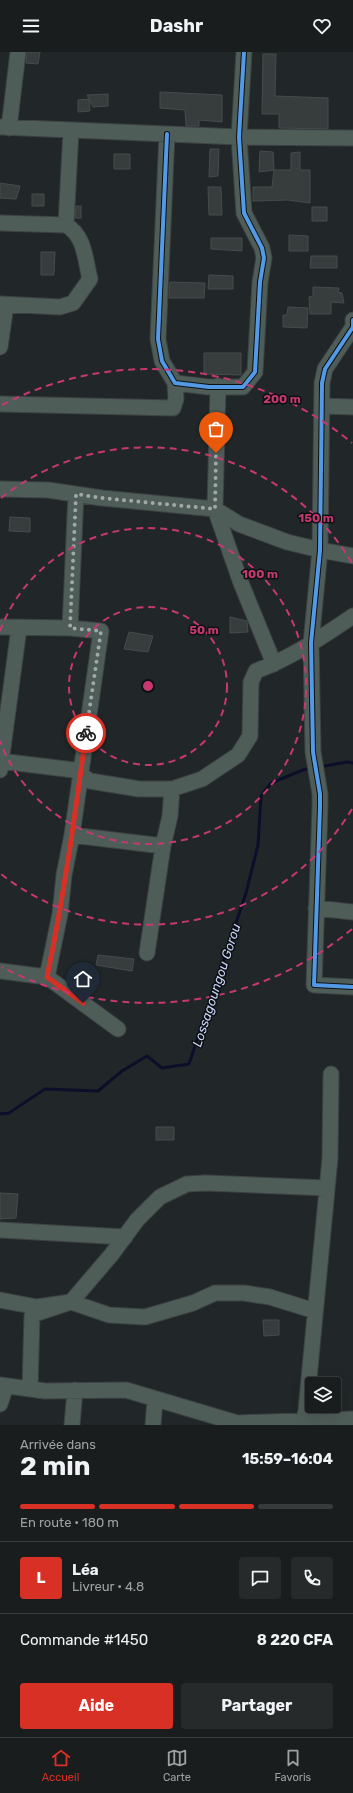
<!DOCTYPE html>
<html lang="fr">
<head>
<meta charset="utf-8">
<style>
  body { margin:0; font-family:Rubik,sans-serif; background:#262a2b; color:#f1f3f6; height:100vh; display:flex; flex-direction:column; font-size:15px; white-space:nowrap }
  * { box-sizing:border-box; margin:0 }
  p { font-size:13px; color:#9fa2a4 }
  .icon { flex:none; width:22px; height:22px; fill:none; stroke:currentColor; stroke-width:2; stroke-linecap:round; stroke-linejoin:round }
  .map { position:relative; height:1373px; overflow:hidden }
  .side { display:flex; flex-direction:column; background:#191d1e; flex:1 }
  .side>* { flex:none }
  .controls { position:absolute; left:305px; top:1325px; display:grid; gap:8px }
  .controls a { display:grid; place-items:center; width:36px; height:36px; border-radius:4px; background:#191d1e; box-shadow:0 4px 16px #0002,0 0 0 1px #373b3c; font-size:20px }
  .pin { position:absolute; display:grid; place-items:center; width:34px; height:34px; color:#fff; margin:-41px -17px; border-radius:50% 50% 50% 0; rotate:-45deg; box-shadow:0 0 4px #0007 }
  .pin .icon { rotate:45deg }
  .courier { position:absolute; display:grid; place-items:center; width:40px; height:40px; margin:-20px; border:3px solid #d93025; border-radius:50%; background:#fff; color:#222; box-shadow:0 1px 5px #0007 }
  .overview em { font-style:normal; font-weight:700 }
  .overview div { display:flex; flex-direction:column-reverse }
  .overview { display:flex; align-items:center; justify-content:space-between; height:68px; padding:0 20px }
  h1 { font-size:26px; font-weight:700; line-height:30px }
  .bar { display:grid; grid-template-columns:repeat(4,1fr); gap:6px 4px; align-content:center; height:48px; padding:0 20px }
  .bar i { height:5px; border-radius:3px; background:#373b3c }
  .bar .active { background:#d93025 }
  .bar p { grid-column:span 4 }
  .line { display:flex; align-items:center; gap:10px; padding:0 20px; border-top:1px solid #373b3c }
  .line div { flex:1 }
  .round { display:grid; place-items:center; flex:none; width:42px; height:42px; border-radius:4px; background:#262a2b }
  .action { display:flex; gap:8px; margin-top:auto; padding:8px 20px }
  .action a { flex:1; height:46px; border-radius:4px; background:#d93025; color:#fff; font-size:16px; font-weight:700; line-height:46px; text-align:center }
  .action a+a { background:#262a2b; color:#f1f3f6 }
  header { display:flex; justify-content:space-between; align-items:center; height:52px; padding:0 20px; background:#191d1e; font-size:18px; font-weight:700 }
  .tabs { display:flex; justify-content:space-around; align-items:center; height:56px; border-top:1px solid #373b3c; background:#191d1e; font-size:11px; color:#9fa2a4 }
  .tabs a { display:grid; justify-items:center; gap:2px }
  .tabs .active { color:#d93025 }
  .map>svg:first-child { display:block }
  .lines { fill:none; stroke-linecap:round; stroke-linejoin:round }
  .stream { stroke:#0d0e2a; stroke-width:3 }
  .building { fill:#373c3d; stroke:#464b4d }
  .minor-casing { stroke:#3d4243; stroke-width:17 }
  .minor { stroke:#4f5d59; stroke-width:15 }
  .cycleway-casing { stroke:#0c1112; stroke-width:6 }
  .cycleway { stroke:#5399e6; stroke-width:4 }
  .done { stroke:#a1a8a9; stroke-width:4; stroke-dasharray:0 7.2 }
  .route { stroke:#d93025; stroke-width:5 }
  .ring { fill:none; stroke:#c73871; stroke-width:2; stroke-dasharray:7 5 }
  .labels { text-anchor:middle; stroke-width:3; stroke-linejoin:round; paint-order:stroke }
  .water-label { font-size:13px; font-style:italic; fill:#cdd4fc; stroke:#0c1112 }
  .centre { fill:#c73871; stroke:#0c1112; stroke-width:2 }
  .ring-label { font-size:12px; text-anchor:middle; font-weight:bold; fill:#c73871; stroke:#0c1112; stroke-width:3; stroke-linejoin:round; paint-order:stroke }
</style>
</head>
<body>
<header><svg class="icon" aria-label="menu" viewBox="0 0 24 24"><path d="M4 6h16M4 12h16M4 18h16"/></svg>Dashr<svg class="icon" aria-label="heart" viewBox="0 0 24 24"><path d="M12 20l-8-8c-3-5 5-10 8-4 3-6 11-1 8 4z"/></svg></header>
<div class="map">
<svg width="353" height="1373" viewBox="0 0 353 1373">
  <rect width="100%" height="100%" fill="#212728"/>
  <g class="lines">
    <path class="stream" d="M319,715l28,-5 6,1
      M0,1062l9,-1 36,-24 53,2 24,-20 25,-15 15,12 27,-4 57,-171 12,-48 3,-49 10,-13 32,-13 9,-2"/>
  </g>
  <path class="building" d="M27,0h13l-2,12 -12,-1z
    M263,2h13l-1,42 53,2v31l-49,-1v-14h-17z
    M160,40l62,3v27l-23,-2v6h-13l-1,-16 -25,-2z
    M108,42v12l-15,1 -4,-8 1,12 -12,1v-12l11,-1 -2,-4z
    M210,97h9l-1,27 -9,1z
    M260,99l13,1 1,18 -15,2z
    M300,100v18h10v33l-22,-3 -35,1v-14h19l2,-17h17v-17z
    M114,102h16v15h-16z
    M0,131l20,3 -4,13 -16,-1z
    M208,135h13l1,28h-13z
    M32,142h12v12h-12z
    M76,154h5v12h-6z
    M312,155h15v14h-15z
    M289,183l19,1v15h-19z
    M211,186h31v13l-31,-2z
    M41,200h14l-1,23h-13z
    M311,204h26v12h-27z
    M209,223l24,1v13h-25z
    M170,230l35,1 -1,15h-35z
    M313,235l26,1 -1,4 4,1 2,10 -13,-1v12h-21l-1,-17 4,-1z
    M288,255l20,1 -1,20 -24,-1v-12h4z
    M204,301h37v22l-37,-1z
    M10,465l20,1v14l-21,-1z
    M230,565l17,4 1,11 -18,1z
    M129,580l24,4 -5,16 -24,-3z
    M98,903l36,4 -2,12 -36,-6z
    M156,1075h18v13h-18z
    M0,1141l18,1 -2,24 -16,1z
    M263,1268h16v15l-15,1z"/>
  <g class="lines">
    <defs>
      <path id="minor" d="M0,75l239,10 114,1
        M9,76l9,-76
        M167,82l-9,205 4,22 13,22 34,4h34l12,-15 5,-90 4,-24 -2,-10 -18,-35 -5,-76 5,-85
        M0,171l66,2 5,-95
        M0,252l60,3 13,-4 17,-24c-5,-20 -5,-43 -24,-54
        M353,268v7l-28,42 -3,14 -2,167 -9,93 2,109 7,42v13l-6,178 39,2
        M0,295l6,-42
        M218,334l-3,123 26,74 33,81
        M0,352l173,4 3,-9 -1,-16
        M322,354l31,1
        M0,437l48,1 54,8 113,11 24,15 48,18 33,8 33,6
        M0,575l70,1 31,3 -29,204 -8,40 -4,39 -13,63
        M70,576l6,-134
        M0,709l74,9 16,11 49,8h33l30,-10 36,-24 12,-19 1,-54 5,-11c35,-13 66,-34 97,-55
        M0,718l19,-142
        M72,783l91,11
        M316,856l37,4
        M147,901l16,-107 7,-30 2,-27
        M0,919l47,6 71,52
        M0,1178l125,7
        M0,1248l37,7 34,-5 41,-48 25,-34 23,-23 27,-13 18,-1 122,5
        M0,1333l45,6 81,-1 111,33 116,-4
        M30,1337l2,-74 39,-13 38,13 36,2 48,-14 22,-10h29l26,4 45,14
        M0,1352l6,-18
        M72,1373l3,-35
        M153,1373l2,-25
        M303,1373l3,-15 24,-252 1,-84"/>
    </defs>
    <use href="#minor" class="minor-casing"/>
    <use href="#minor" class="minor"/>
    <defs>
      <path id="cycleway" d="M167,82l-9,205 4,22 13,22 34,4h34l12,-15 5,-90 4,-24 -2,-10 -18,-35 -5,-76 5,-85
        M353,268v7l-28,42 -3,14 -2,167 -9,93 2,109 7,42v13l-6,178 39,2"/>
    </defs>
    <use href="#cycleway" class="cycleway-casing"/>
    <use href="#cycleway" class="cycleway"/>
  </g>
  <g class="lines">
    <path class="done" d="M86,681l15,-102 -31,-3 6,-134 26,4 113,11 1,-56"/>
    <path class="route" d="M83,951l-36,-26c17,-81 28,-162 39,-244"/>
  </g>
  <g class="ring">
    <circle cx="148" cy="634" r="79"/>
    <path d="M0 579A158 158 0 1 1 0 689"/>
    <path d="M352 757A238 238 0 0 1 1 822M1 446A238 238 0 0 1 352 511"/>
    <path d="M352 877A317 317 0 0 1 2 915M2 353A317 317 0 0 1 352 391"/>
  </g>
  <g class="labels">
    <g class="water-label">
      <text transform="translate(216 933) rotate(-72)" y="5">Lossagoungou Gorou</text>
    </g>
  </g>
  <circle cx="148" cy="634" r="6" class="centre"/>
  <g class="ring-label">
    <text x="282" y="351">200 m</text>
    <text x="316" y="470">150 m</text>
    <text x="260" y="526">100 m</text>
    <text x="204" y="582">50 m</text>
  </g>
</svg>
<div class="controls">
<a><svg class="icon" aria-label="layers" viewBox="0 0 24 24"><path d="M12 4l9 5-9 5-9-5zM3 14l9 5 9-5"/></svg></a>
</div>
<div class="pin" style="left:216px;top:401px;background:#ea580c"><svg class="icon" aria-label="bag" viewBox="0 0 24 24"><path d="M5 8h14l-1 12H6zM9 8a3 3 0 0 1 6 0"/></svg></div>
<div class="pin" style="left:83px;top:951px;background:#1f2937"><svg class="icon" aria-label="home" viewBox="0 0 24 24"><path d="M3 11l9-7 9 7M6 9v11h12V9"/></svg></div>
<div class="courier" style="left:86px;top:681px"><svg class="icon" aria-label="bike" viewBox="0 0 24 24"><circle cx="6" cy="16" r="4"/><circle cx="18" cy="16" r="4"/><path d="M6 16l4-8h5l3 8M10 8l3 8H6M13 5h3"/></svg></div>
</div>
<section class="side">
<div class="overview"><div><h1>2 min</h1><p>Arrivée dans</p></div><em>15:59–16:04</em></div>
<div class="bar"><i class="active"></i><i class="active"></i><i class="active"></i><i></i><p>En route · 180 m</p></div>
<div class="line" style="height:72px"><b class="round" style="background:#d93025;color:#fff">L</b><div><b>Léa</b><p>Livreur · 4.8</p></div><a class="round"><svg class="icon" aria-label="chat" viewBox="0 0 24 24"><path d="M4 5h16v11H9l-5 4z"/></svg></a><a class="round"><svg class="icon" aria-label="phone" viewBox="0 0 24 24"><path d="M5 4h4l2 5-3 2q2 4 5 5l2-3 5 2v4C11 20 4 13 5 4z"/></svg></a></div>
<div class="line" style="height:52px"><div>Commande #1450</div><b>8 220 CFA</b></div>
<div class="action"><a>Aide</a><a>Partager</a></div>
</section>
<nav class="tabs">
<a class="active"><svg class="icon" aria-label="home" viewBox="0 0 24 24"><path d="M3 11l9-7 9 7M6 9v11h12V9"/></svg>Accueil</a>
<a><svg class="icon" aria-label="map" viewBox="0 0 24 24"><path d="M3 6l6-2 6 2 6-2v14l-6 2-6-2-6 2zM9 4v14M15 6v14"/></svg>Carte</a>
<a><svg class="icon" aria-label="saved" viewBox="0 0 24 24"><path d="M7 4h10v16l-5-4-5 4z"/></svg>Favoris</a>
</nav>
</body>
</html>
